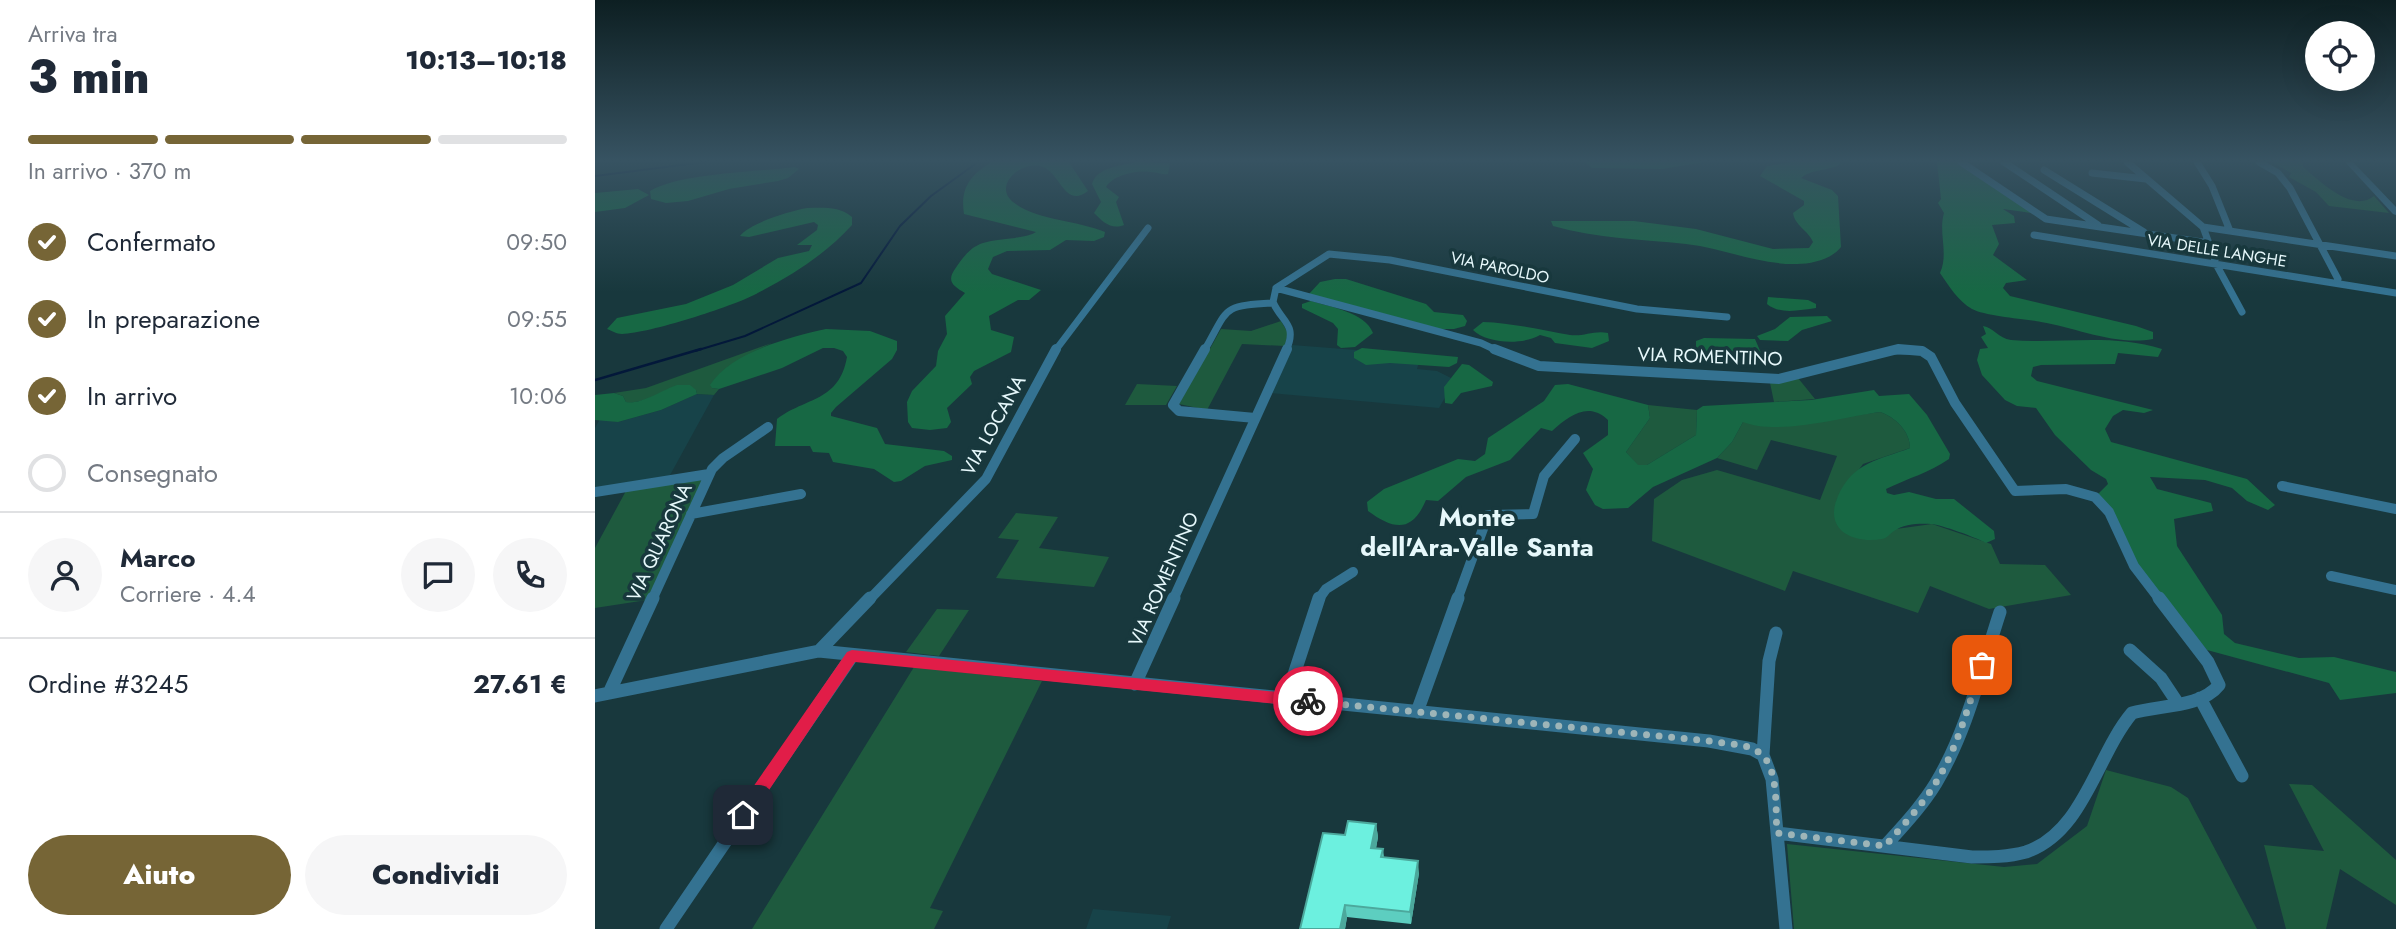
<!DOCTYPE html>
<html lang="it">
<head>
<meta charset="utf-8">
<style>
  body { margin:0; font-family:Jost,sans-serif; background:#f6f6f7; color:#1f2937; height:100vh; display:flex; flex-direction:column; font-size:26px; white-space:nowrap }
  * { box-sizing:border-box; margin:0 }
  p { font-size:23px; color:#747a83 }
  .icon { flex:none; width:38px; height:38px; fill:none; stroke:currentColor; stroke-width:2; stroke-linecap:round; stroke-linejoin:round }
  .map { position:relative; flex:1; overflow:hidden }
  .details { display:flex; flex-direction:column; background:#fff; width:595px }
  .details>* { flex:none }
  .controls { position:absolute; left:1710px; top:21px; display:grid; gap:14px }
  .controls a { display:grid; place-items:center; width:70px; height:70px; border-radius:50%; background:#fff; box-shadow:0 7px 28px #0002; font-size:35px }
  .pin { position:absolute; display:grid; place-items:center; width:60px; height:60px; color:#fff; margin:-30px; border-radius:14px; box-shadow:0 4px 10px #0006 }
  .courier { position:absolute; display:grid; place-items:center; width:70px; height:70px; margin:-35px; border:5px solid #e11d48; border-radius:50%; background:#fff; color:#222; box-shadow:0 2px 9px #0007 }
  .summary em { font-style:normal; font-weight:800 }
  .summary div { display:flex; flex-direction:column-reverse }
  .summary { display:flex; align-items:center; justify-content:space-between; height:119px; padding:0 28px }
  h1 { font-size:46px; font-weight:800; line-height:52px }
  .bar { display:grid; grid-template-columns:repeat(4,1fr); gap:10px 7px; align-content:center; height:84px; padding:0 28px }
  .bar i { height:9px; border-radius:5px; background:#e0e1e3 }
  .bar .on { background:#766536 }
  .bar p { grid-column:span 4 }
  .line { display:flex; align-items:center; gap:18px; padding:0 28px; border-top:2px solid #e0e1e3 }
  .line div { flex:1 }
  .round { display:grid; place-items:center; flex:none; width:74px; height:74px; border-radius:37px; background:#f6f6f7 }
  ol { padding:0 28px; list-style:none }
  li { display:flex; align-items:center; gap:21px; height:77px }
  li p { margin-inline-start:auto }
  li .icon { padding:7px; border-radius:50%; background:#766536; color:#fff; stroke-width:4 }
  li:last-child { color:#747a83 }
  li i { width:38px; height:38px; border:4px solid #e0e1e3; border-radius:50% }
  .button { display:flex; gap:14px; margin-top:auto; padding:14px 28px }
  .button a { flex:1; height:80px; border-radius:42px; background:#766536; color:#fff; font-size:28px; font-weight:800; line-height:80px; text-align:center }
  .button a+a { background:#f6f6f7; color:#1f2937 }
  main { display:flex; flex:1; min-height:0 }
  .map>svg:first-child { display:block }
  .built { fill:#174349 }
  .green { fill:#1e5a3e }
  .forest { fill:#176844 }
  .lines { fill:none; stroke-linecap:round; stroke-linejoin:round }
  .stream-far1 { stroke:#03183a; stroke-width:2 }
  .stream { stroke:#03183a; stroke-width:2.5 }
  .minor-far2 { stroke:#347291; stroke-width:7 }
  .minor-far1 { stroke:#347291; stroke-width:10 }
  .minor { stroke:#347291; stroke-width:13 }
  .tertiary { fill:#347291; fill-rule:evenodd }
  .wall { fill:#5dcec0 }
  .shaded-wall { fill:#4ca89c }
  .building { fill:#6cf0df; stroke:#4ca89c; stroke-width:2 }
  .route { fill:#e11d48 }
  .done { stroke:#9eb5b8; stroke-width:7; stroke-dasharray:0 12.6 }
  .labels { text-anchor:middle; stroke-width:7; stroke-linejoin:round; paint-order:stroke }
  .far-street-label { font-size:16px; fill:#e6f8fb; stroke:#18383d }
  .street-label { font-size:19px; fill:#e6f8fb; stroke:#18383d }
  .district-label { font-size:26px; font-weight:bold; fill:#e6f8fb; stroke:#18383d }
</style>
</head>
<body>
<main>
<section class="details">
<div class="summary"><div><h1>3 min</h1><p>Arriva tra</p></div><em>10:13–10:18</em></div>
<div class="bar"><i class="on"></i><i class="on"></i><i class="on"></i><i></i><p>In arrivo · 370 m</p></div>
<ol>
<li><svg class="icon" aria-label="check" viewBox="0 0 24 24"><path d="M5 12l5 5 9-10"/></svg>Confermato<p>09:50</p></li>
<li><svg class="icon" aria-label="check" viewBox="0 0 24 24"><path d="M5 12l5 5 9-10"/></svg>In preparazione<p>09:55</p></li>
<li><svg class="icon" aria-label="check" viewBox="0 0 24 24"><path d="M5 12l5 5 9-10"/></svg>In arrivo<p>10:06</p></li>
<li><i></i>Consegnato</li>
</ol>
<div class="line" style="height:126px"><a class="round"><svg class="icon" aria-label="person" viewBox="0 0 24 24"><circle cx="12" cy="8" r="4"/><path d="M4 21q1-7 8-7t8 7"/></svg></a><div><b>Marco</b><p>Corriere · 4.4</p></div><a class="round"><svg class="icon" aria-label="chat" viewBox="0 0 24 24"><path d="M4 5h16v11H9l-5 4z"/></svg></a><a class="round"><svg class="icon" aria-label="phone" viewBox="0 0 24 24"><path d="M5 4h4l2 5-3 2q2 4 5 5l2-3 5 2v4C11 20 4 13 5 4z"/></svg></a></div>
<div class="line" style="height:91px"><div>Ordine #3245</div><b>27.61 €</b></div>
<div class="button"><a>Aiuto</a><a>Condividi</a></div>
</section>
<div class="map">
<svg width="1801" height="929" viewBox="0 0 1801 929">
  <rect width="100%" height="100%" fill="#18383d"/>
  <path class="built" d="M697,345l129,10 -4,14 20,2 18,9 -16,28 -169,-15z
    M102,394l17,1 -45,82 -74,11v-60l5,-9 18,3 43,-12z
    M498,909l78,7 -4,13h-81z"/>
  <path class="green" d="M1677,162h31v5c16,13 49,47 71,29l15,17 -60,-7 -13,-14 -27,-15 2,-4z
    M686,321l7,12 -3,13 -43,-2 -35,66 -28,-6 42,-75 30,2z
    M177,343l-25,12 -35,33 7,1 -5,6 -17,-1 -1,-4 -66,13 -4,-1 -3,-6 -9,-3 32,-5z
    M1203,378l17,21 -41,3 -4,-19z
    M542,384l40,2 -11,19h-41z
    M1053,405l49,5 -1,25 -49,30h-10l-11,-13 24,-34z
    M1285,412c15,5 30,19 30,36l-47,16 -26,35 -2,8 61,22 36,-5 59,20 9,20 45,1 26,30 -82,14 -59,-23 -12,27 -125,-42 -8,20 -133,-50 2,-42 28,-19 35,-10 103,30 17,-44 -66,-16 -14,30 -40,-12 15,-16 11,-20 100,-5z
    M101,478l6,3 -55,119 -52,8v-60l32,-59z
    M421,513l42,4 -19,31 70,9 -15,30 -98,-9 23,-38 -21,-2z
    M342,609l32,1 -30,46 -33,-4z
    M319,667l128,14 -112,227 13,3 -9,18h-182z
    M1511,770l65,17 17,11 69,131h-463l-7,-85 217,23 33,-3 50,-38z
    M1694,784l23,1 84,75v45l-56,-36 -14,60h-40l-22,-84 60,6z"/>
  <path class="forest" d="M396,162h78l19,29c-23,18 -28,-18 -45,-24 -20,-8 -51,18 -30,35 24,19 64,18 92,30l-1,5 -10,4 -28,-1 -16,10 -43,1 -14,6 -5,12 4,5 49,16 -12,10h-11l-29,16 2,14 23,7 -3,15 -37,19 -4,6 2,7 -25,24 4,14 -4,6 -17,2 -18,-2 -4,-6 -1,-20 5,-11 24,-25 2,-15 9,-17 -2,-18 20,-23c-11,-7 -19,-11 -10,-24 19,-29 28,-27 60,-31 8,-2 15,-2 21,-6l-72,-18c-4,-26 6,-38 27,-52z
    M541,162l34,1 -2,11c-7,1 -11,-2 -18,-2 -13,-2 -37,3 -44,15l13,10 -3,5 8,23c-13,5 -21,-3 -30,-12l7,-11 -9,-18c5,-17 28,-18 44,-22z
    M991,162h119l-43,7 -70,-1z
    M1197,162h48l-1,3c-12,6 -28,4 -38,13l31,12 6,6 3,51c-9,12 -29,17 -44,17 -38,1 -74,-16 -111,-20 -45,-5 -88,-5 -133,-18l-2,-5h83l62,8 77,20 36,-1 4,-6c-5,-12 -18,-16 -20,-29l11,-8v-4l-44,-25 7,-10z
    M1342,162h20l75,51 -29,-4 11,7 1,7 -23,2 7,19 -6,11 34,25 -21,3 -3,5 7,8 126,30 17,6v7c-37,7 -76,-11 -112,-17 -16,-3 -56,-6 -69,-13 -14,-8 -23,-23 -32,-36 9,-20 -2,-40 4,-60l-6,-10 3,-4z
    M200,167l4,2 -11,9 -10,3 -49,8 -41,12 -22,2 -15,-4 -1,-8c30,-18 108,-19 145,-24z
    M43,189l11,6 -24,13 -30,4v-19z
    M212,208c16,0 32,-2 45,9v8c-26,29 -61,51 -96,69 -25,13 -106,39 -134,40 -6,0 -9,-3 -15,-5l10,-11 69,-14 47,-19 45,-27 31,-7 3,-6h-15l20,-15 1,-5 -4,-3 -65,15 -9,-1c10,-13 50,-25 67,-28z
    M740,279h11l80,25 8,8 29,3 4,6 -2,5 -11,3h-14l-131,-35 11,-12z
    M1173,297l40,3 8,4v4c-16,2 -36,7 -49,-4z
    M716,301c19,6 54,11 62,32l-18,14 -14,1 -4,-3 1,-16 -5,-6 -31,-15v-4z
    M1232,316l5,5 -30,9 -14,11 -28,-1 -3,-4 18,-7 15,-12z
    M888,322c29,1 59,8 87,13 13,2 24,-5 38,-2l1,8 -17,7 -37,-5 -4,-5 -11,-3c-16,10 -53,9 -67,-5z
    M1388,326c11,2 15,12 28,14 50,4 101,-7 151,9l-4,8 -40,-4 -3,11 -74,1 -8,2 -2,9 6,5 116,29 -9,3 -21,-3 -10,6 -8,13 6,13 136,37 28,26 -7,5 -21,-9 -15,-13 -27,-8 -55,-3 7,12 54,14 2,8 -39,8 3,27 45,69 2,19 11,9 64,15 35,-1 62,15v21l-56,7 -11,-17 -122,-33 -64,-76 -47,-78 12,-12 -2,-5 -15,-9 -36,-35 -19,-27 -19,-2 -12,-6 -23,-25 -5,-15 3,-11 8,-1 -7,-11 5,-3z
    M231,329l44,2 27,10v9l-5,9 -56,48 -5,6v3l46,12 8,16 59,7 8,5v4l-27,6 -24,15 -7,1 -20,-13 -41,-7 -4,-9 -16,-1 -3,-6h-35l2,-27c29,-22 62,-17 70,-62l-4,-6 -9,-3h-11l-41,20 -63,21 -7,-1 -2,-3c21,-33 80,-48 116,-56z
    M1109,338l51,1 6,14 -4,4 -55,-2 -6,-4v-10z
    M767,348l96,9 -1,6 -8,4 -59,-4 -24,2 -12,-7v-6z
    M867,364l7,1 24,17 -1,4 -31,7 -9,11 -7,-1 -1,-16z
    M973,384l80,21 2,13 -24,34 12,13h9l49,-30 1,-25 6,-4 108,-6 63,-10 5,6 30,-2 18,21 23,39 -1,5c-20,14 -41,19 -63,30l1,4 7,2 15,-3 27,7h18l40,32 1,8 -9,4c-11,-6 -44,-18 -55,-19 -11,-1 -28,0 -37,7 -5,3 -6,7 -12,8 -29,5 -59,-9 -44,-43 15,-34 41,-36 72,-48 0,-17 -15,-31 -30,-36 -38,5 -101,24 -137,10l-11,20 -15,16 -64,29 -25,21 -25,1 -8,-4 -9,-15 7,-21 -10,-16 25,-18v-15c-20,-19 -39,-4 -56,11l-11,-3 -31,32 -44,17 -28,24 -12,-1c-14,33 -32,30 -58,11l-1,-9 17,-13 74,-30 17,2 10,-7 3,-16 56,-37 11,-16z
    M82,385h13l6,5 1,4 -36,16 -43,12 -23,-2v-25l19,-2 9,3 3,6c15,3 36,-12 51,-17z"/>
  <g class="lines">
    <path class="stream-far1" d="M0,176l110,-14
      M100,351l50,-15 116,-53 39,-57 31,-30 47,-34"/>
    <path class="stream" d="M0,380l106,-31"/>
    <path class="minor-far2" d="M1366,162l85,57 163,24
      M1409,162l94,63
      M1532,162l76,65 12,33
      M1602,162l15,24 18,45
      M1664,162l19,11 12,15 48,91
      M1449,170l100,62
      M1497,173l54,6
      M1608,227l193,29
      M1439,235l362,58
      M1621,264l26,48
      M681,288l53,-34 61,6 247,49 90,8
      M460,351l93,-123
      M609,351c25,-43 16,-45 68,-48
      M691,351c12,-27 -4,-28 -13,-49l3,-14 205,55 17,8
      M1296,351h28"/>
    <path class="minor-far1" d="M610,349l-32,56 6,6 76,7
      M899,349l45,17 240,13 119,-30 24,2 9,6 24,46 60,88 51,-2 29,8 14,15 25,54 26,34
      M1687,486l114,23
      M0,492l114,-18
      M96,514l110,-20
      M1736,576l65,14
      M57,600l60,-131 11,-11 45,-31
      M274,600l117,-121 70,-130
      M578,600l114,-251
      M723,600l8,-11 27,-17
      M862,600l31,-85 45,-1 11,-38 31,-37"/>
    <path class="minor" d="M1535,650l31,28 16,24
      M224,651l51,-53
      M540,684l39,-86
      M14,693l44,-95
      M0,696l224,-45 890,90 43,8 11,6 9,24 14,150
      M1605,698l42,78
      M691,699l33,-101
      M822,712l41,-114
      M1168,755l6,-94 7,-28
      M1182,833l195,24c18,0 36,0 54,-5 58,-20 70,-96 106,-139 26,-8 69,-5 87,-28l-11,-23 -49,-64
      M1290,846c18,-20 37,-40 51,-63 31,-52 45,-113 64,-171
      M71,929l186,-273"/>
    <path class="tertiary" d="M1750,162h8l43,45v8l-3,-1z"/>
  </g>
  <path class="wall" d="M781,824l2,13 -2,11 7,1 1,9 35,15 -8,51 -64,-7 -2,12h-45l45,-94z"/>
  <path class="shaded-wall" d="M781,824l2,13 -4,23 -3,-12z
    M823,861l1,12 -8,51 -1,-12z
    M750,905l2,12 -2,12h-5z"/>
  <path class="building" d="M753,821l28,3 -5,24 12,1 -2,8 37,4 -8,51 -65,-7 -5,24h-40l23,-96 22,2z"/>
  <linearGradient id="sky" x2="0" y2="1"><stop stop-color="#0d1f22"/><stop offset="0.55" stop-color="#375362"/><stop offset="1" stop-color="#375362" stop-opacity="0"/></linearGradient>
  <rect width="1801" height="292" fill="url(#sky)"/>
  <path class="route" d="M257,650l456,45 7,6 -7,6 -453,-45 -106,158 -6,3 -6,-3 -2,-5 2,-5 110,-158z"/>
  <g class="lines">
    <path class="done" d="M713,701l401,40c15,3 36,2 48,10 23,13 18,59 20,82l108,13c16,-19 35,-38 48,-59 24,-36 35,-81 49,-122"/>
  </g>
  <g class="labels">
    <g class="far-street-label">
      <text transform="translate(1622 250) rotate(9)" y="6">VIA DELLE LANGHE</text>
      <text transform="translate(905 267) rotate(12)" y="6">VIA PAROLDO</text>
    </g>
    <g class="street-label">
      <text transform="translate(1115 356) rotate(2)" y="7">VIA ROMENTINO</text>
      <text transform="translate(398 425) rotate(-61)" y="7">VIA LOCANA</text>
      <text transform="translate(64 542) rotate(-65)" y="7">VIA QUARONA</text>
      <text transform="translate(568 579) rotate(-66)" y="7">VIA ROMENTINO</text>
    </g>
    <g class="district-label">
      <text x="882" y="526">Monte<tspan x="882" dy="30">dell'Ara-Valle Santa</tspan></text>
    </g>
  </g>
</svg>
<div class="controls">
<a><svg class="icon" aria-label="locate" viewBox="0 0 24 24"><circle cx="12" cy="12" r="6"/><path d="M12 2v4M12 18v4M2 12h4M18 12h4"/></svg></a>
</div>
<div class="pin" style="left:1387px;top:665px;background:#ea580c"><svg class="icon" aria-label="bag" viewBox="0 0 24 24"><path d="M5 8h14l-1 12H6zM9 8a3 3 0 0 1 6 0"/></svg></div>
<div class="pin" style="left:148px;top:815px;background:#1f2937"><svg class="icon" aria-label="home" viewBox="0 0 24 24"><path d="M3 11l9-7 9 7M6 9v11h12V9"/></svg></div>
<div class="courier" style="left:713px;top:701px"><svg class="icon" aria-label="bike" viewBox="0 0 24 24"><circle cx="6" cy="16" r="4"/><circle cx="18" cy="16" r="4"/><path d="M6 16l4-8h5l3 8M10 8l3 8H6M13 5h3"/></svg></div>
</div>
</main>
</body>
</html>
